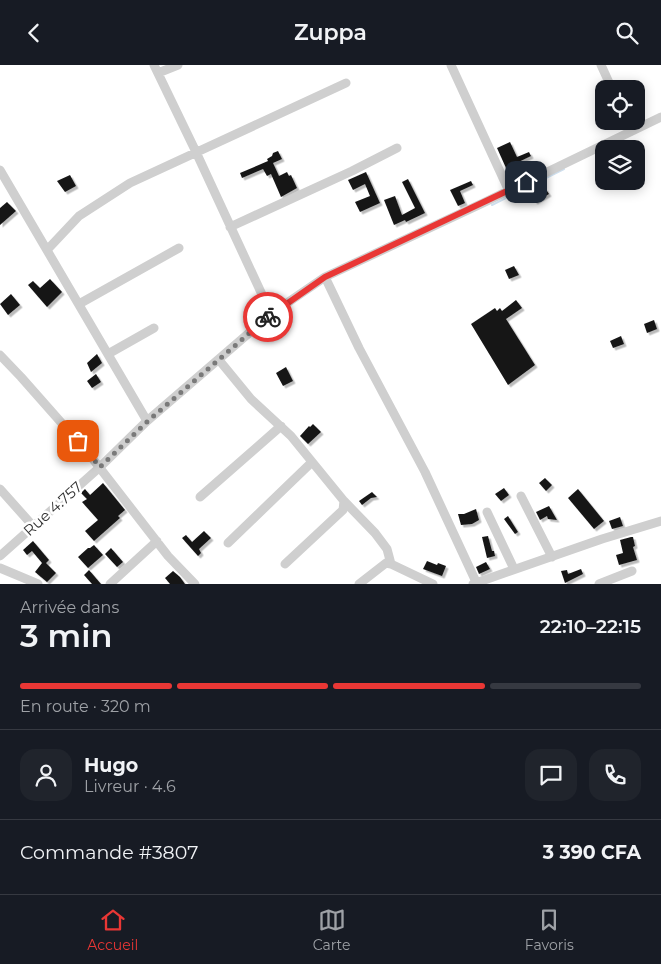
<!DOCTYPE html>
<html lang="fr">
<head>
<meta charset="utf-8">
<style>
  body { margin:0; font-family:Montserrat,sans-serif; background:#20242c; color:#f1f3f6; height:100vh; display:flex; flex-direction:column; font-size:19px; white-space:nowrap }
  * { box-sizing:border-box; margin:0 }
  p { font-size:16px; color:#9ea1a6 }
  .icon { flex:none; width:28px; height:28px; fill:none; stroke:currentColor; stroke-width:2; stroke-linecap:round; stroke-linejoin:round }
  .map { position:relative; height:519px; overflow:hidden }
  .details { display:flex; flex-direction:column; background:#171b24; flex:1 }
  .details>* { flex:none }
  .fabs { position:absolute; left:595px; top:15px; display:grid; gap:10px }
  .fabs a { display:grid; place-items:center; width:50px; height:50px; border-radius:10px; background:#171b24; box-shadow:0 2px 12px #0003; font-size:25px }
  .pin { position:absolute; display:grid; place-items:center; width:42px; height:42px; color:#fff; margin:-21px; border-radius:10px; box-shadow:0 2px 8px #0006 }
  .courier { position:absolute; display:grid; place-items:center; width:50px; height:50px; margin:-25px; border:4px solid #e93735; border-radius:50%; background:#fff; color:#222; box-shadow:0 1px 6px #0007 }
  .overview em { font-style:normal; font-weight:600 }
  .overview div { display:flex; flex-direction:column-reverse }
  .overview { display:flex; align-items:center; justify-content:space-between; height:85px; padding:0 20px }
  h1 { font-size:32px; font-weight:600; line-height:38px }
  .bar { display:grid; grid-template-columns:repeat(4,1fr); gap:8px 5px; align-content:center; height:60px; padding:0 20px }
  .bar i { height:6px; border-radius:4px; background:#363941 }
  .bar .current { background:#e93735 }
  .bar p { grid-column:span 4 }
  .line { display:flex; align-items:center; gap:12px; padding:0 20px; border-top:1px solid #363941 }
  .line div { flex:1 }
  .round { display:grid; place-items:center; flex:none; width:52px; height:52px; border-radius:15px; background:#20242c }
  header { display:flex; justify-content:space-between; align-items:center; height:65px; padding:0 20px; background:#171b24; font-size:22px; font-weight:600 }
  .dock { display:flex; justify-content:space-around; align-items:center; height:70px; border-top:1px solid #363941; background:#171b24; font-size:14px; color:#9ea1a6 }
  .dock a { display:grid; justify-items:center; gap:2px }
  .dock .current { color:#e93735 }
  .map>svg:first-child { display:block }
  .lines { fill:none; stroke-linecap:round; stroke-linejoin:round }
  .stream { stroke:#cedfee; stroke-width:2 }
  .building { fill:#191919; filter:url(#shadow) }
  .minor { stroke:#cfcfcf; stroke-width:9 }
  .done { stroke:#7a7a7a; stroke-width:5; stroke-dasharray:0 9 }
  .route { stroke:#e93735; stroke-width:6 }
  .labels { text-anchor:middle; stroke-width:5; stroke-linejoin:round; paint-order:stroke }
  .street-label { font-size:15px; fill:#323232; stroke:#fff }
</style>
</head>
<body>
<header><svg class="icon" aria-label="back" viewBox="0 0 24 24"><path d="M15 5l-7 7 7 7"/></svg>Zuppa<svg class="icon" aria-label="search" viewBox="0 0 24 24"><circle cx="10" cy="10" r="6"/><path d="M15 15l6 6"/></svg></header>
<div class="map">
<svg width="661" height="519" viewBox="0 0 661 519">
  <defs>
    <filter id="shadow"><feDropShadow dx="2.5" dy="2.5" stdDeviation="0" flood-color="#0004"/></filter>
  </defs>
  <rect width="100%" height="100%" fill="#fff"/>
  <g class="lines">
    <path class="stream" d="M492,140l72,-36"/>
  </g>
  <path class="building" d="M510,77l7,15 12,-5 2,4 -25,12 -9,-20z
    M278,86l4,8 -9,4 6,13 8,-4 2,4 2,-1 6,13 -16,9 -10,-23 -4,2 -4,-7 -21,9 -2,-5 28,-12 -1,-2 5,-3 1,-3z
    M366,107l14,31 -20,9 -5,-10 15,-6 -5,-12 -12,6 -5,-10z
    M70,110l6,11 -11,6 -8,-11z
    M408,114l17,34 -19,9 -1,-2 -11,5 -10,-25 11,-4 7,19 13,-7 -13,-26z
    M471,116l2,4 -13,6 5,12 -7,3 -8,-16z
    M545,123l4,6 -14,8 -4,-7z
    M7,137l9,9 -16,14v-17z
    M514,201l5,9 -10,4 -4,-9z
    M50,214l12,13 -15,15 -19,-22 5,-4 7,7z
    M11,229l9,11 -12,10 -8,-11z
    M516,235l6,8 -16,11 29,46 -27,20 -37,-61 24,-16 2,3 3,-3 2,3z
    M654,255l3,9 -10,4 -3,-9z
    M621,271l3,8 -11,4 -3,-7z
    M97,289l5,9 -11,9 -4,-9z
    M286,302l7,14 -10,5 -7,-13z
    M96,309l5,8 -9,6 -5,-7z
    M313,359l8,8 -13,12 -8,-8 9,-10 1,1z
    M545,413l7,7 -6,6 -7,-8z
    M103,418l22,27 -7,6 2,2 -26,23 -9,-10 13,-11 -16,-18 5,-3 -6,-6 4,-4 5,6z
    M504,423l5,7 -8,6 -6,-7z
    M578,424l26,32 -10,8 -26,-31z
    M372,427l5,5 -6,1 -9,7 -3,-4z
    M549,441l8,14 -9,-1 -1,-3 -7,4 -4,-8z
    M476,444l3,11 -7,4 -11,1 -3,-11h6z
    M508,451l10,16 -3,2 -11,-15z
    M620,452l3,9 -11,3 -3,-8z
    M204,466l7,7 -12,11 2,4 -3,3 -16,-18 4,-3 6,7z
    M488,471l4,15h2l1,5 -8,2 -5,-21z
    M631,472h2l2,9 -2,1 4,13 -18,5 -3,-10 7,-2 -3,-13z
    M33,476l16,19 -3,3 10,10 -9,9 -12,-10 7,-9 -10,-12 -5,4 -4,-5z
    M94,480l9,10 -15,13 -10,-11 10,-9h2z
    M111,483l12,14 -6,5 -12,-13z
    M427,496l10,4 1,-2 8,3 -4,10 -19,-7z
    M486,497l4,7 -11,5 -3,-7z
    M581,504l2,5 -18,9 -4,-12 6,-1 1,4z
    M89,505l12,14h-9l-8,-9z
    M173,506l7,6 5,7h-15l-5,-6z"/>
  <g class="lines">
    <path class="minor" d="M154,0l42,87 75,162
      M451,0l58,126
      M601,0l11,24
      M158,8l20,-8
      M628,56l4,10
      M0,105l147,251
      M230,162l122,-56 45,-23
      M47,185l32,-34 51,-33 216,-100
      M325,212l34,71 66,124 52,112
      M79,239l100,-56
      M108,289l46,-26
      M0,290l21,22 68,77 79,102 27,28
      M219,295l32,39 40,37 53,65 -1,9 -58,54
      M0,424l33,37
      M521,431l31,61
      M200,432l81,-71
      M344,436l31,32 12,16 4,15
      M487,447l27,57
      M228,478l84,-81
      M0,491l100,-89 47,-46 124,-107 54,-37 158,-74 178,-86
      M0,503l38,16
      M110,519l47,-43
      M359,519l27,-21 5,1 42,20
      M473,519l129,-45 59,-18
      M599,519l33,-13"/>
  </g>
  <g class="lines">
    <path class="done" d="M78,376l22,26 48,-46 120,-104"/>
    <path class="route" d="M268,252l57,-40 201,-95"/>
  </g>
  <g class="labels">
    <g class="street-label">
      <text transform="translate(53 444) rotate(-42)" y="5">Rue 4.757</text>
    </g>
  </g>
</svg>
<div class="fabs">
<a><svg class="icon" aria-label="locate" viewBox="0 0 24 24"><circle cx="12" cy="12" r="6"/><path d="M12 2v4M12 18v4M2 12h4M18 12h4"/></svg></a>
<a><svg class="icon" aria-label="layers" viewBox="0 0 24 24"><path d="M12 4l9 5-9 5-9-5zM3 14l9 5 9-5"/></svg></a>
</div>
<div class="pin" style="left:78px;top:376px;background:#ea580c"><svg class="icon" aria-label="bag" viewBox="0 0 24 24"><path d="M5 8h14l-1 12H6zM9 8a3 3 0 0 1 6 0"/></svg></div>
<div class="pin" style="left:526px;top:117px;background:#1f2937"><svg class="icon" aria-label="home" viewBox="0 0 24 24"><path d="M3 11l9-7 9 7M6 9v11h12V9"/></svg></div>
<div class="courier" style="left:268px;top:252px"><svg class="icon" aria-label="bike" viewBox="0 0 24 24"><circle cx="6" cy="16" r="4"/><circle cx="18" cy="16" r="4"/><path d="M6 16l4-8h5l3 8M10 8l3 8H6M13 5h3"/></svg></div>
</div>
<section class="details">
<div class="overview"><div><h1>3 min</h1><p>Arrivée dans</p></div><em>22:10–22:15</em></div>
<div class="bar"><i class="current"></i><i class="current"></i><i class="current"></i><i></i><p>En route · 320 m</p></div>
<div class="line" style="height:90px"><a class="round"><svg class="icon" aria-label="person" viewBox="0 0 24 24"><circle cx="12" cy="8" r="4"/><path d="M4 21q1-7 8-7t8 7"/></svg></a><div><b>Hugo</b><p>Livreur · 4.6</p></div><a class="round"><svg class="icon" aria-label="chat" viewBox="0 0 24 24"><path d="M4 5h16v11H9l-5 4z"/></svg></a><a class="round"><svg class="icon" aria-label="phone" viewBox="0 0 24 24"><path d="M5 4h4l2 5-3 2q2 4 5 5l2-3 5 2v4C11 20 4 13 5 4z"/></svg></a></div>
<div class="line" style="height:65px"><div>Commande #3807</div><b>3 390 CFA</b></div>
</section>
<nav class="dock">
<a class="current"><svg class="icon" aria-label="home" viewBox="0 0 24 24"><path d="M3 11l9-7 9 7M6 9v11h12V9"/></svg>Accueil</a>
<a><svg class="icon" aria-label="map" viewBox="0 0 24 24"><path d="M3 6l6-2 6 2 6-2v14l-6 2-6-2-6 2zM9 4v14M15 6v14"/></svg>Carte</a>
<a><svg class="icon" aria-label="saved" viewBox="0 0 24 24"><path d="M7 4h10v16l-5-4-5 4z"/></svg>Favoris</a>
</nav>
</body>
</html>
